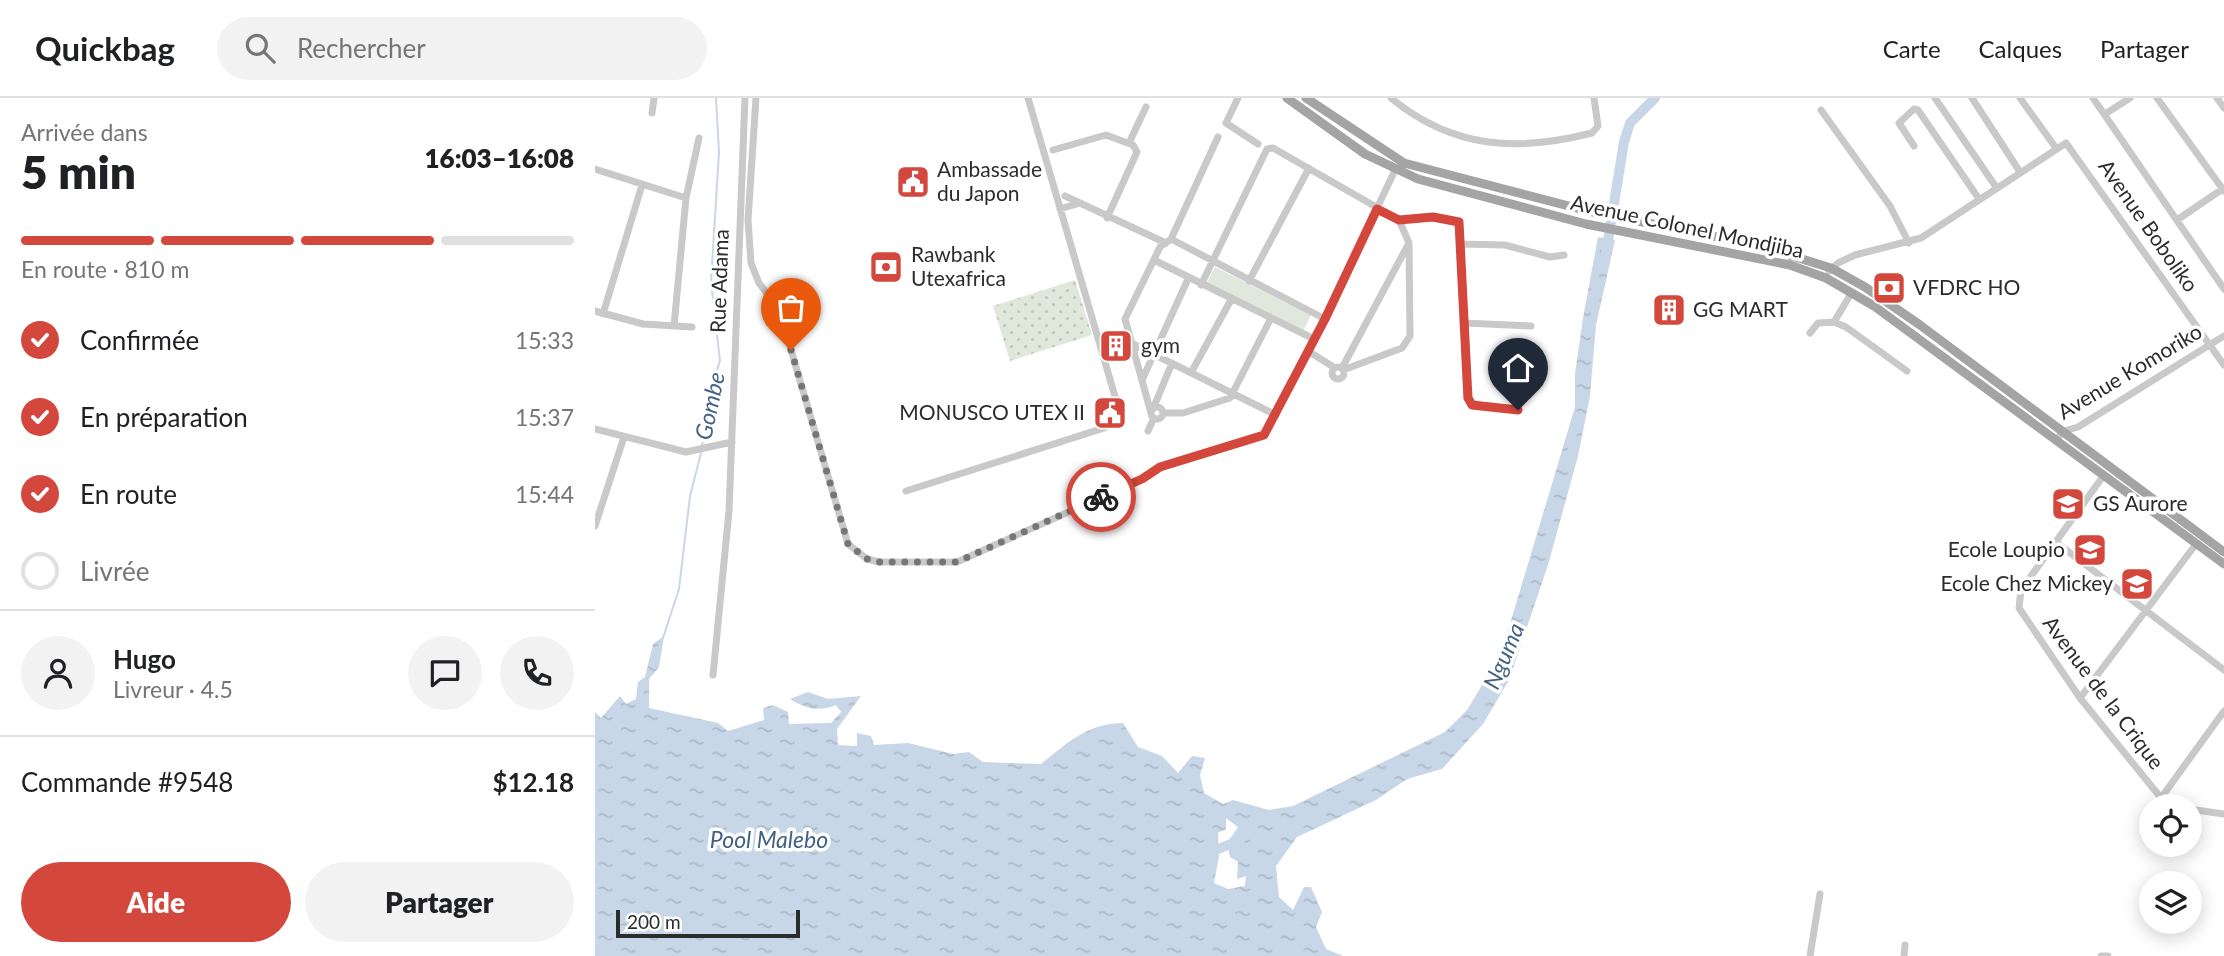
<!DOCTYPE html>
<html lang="fr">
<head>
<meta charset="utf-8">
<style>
  body { margin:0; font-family:Lato,sans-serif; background:#f2f2f2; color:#202124; height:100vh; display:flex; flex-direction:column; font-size:26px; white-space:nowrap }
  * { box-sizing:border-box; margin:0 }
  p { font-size:23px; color:#757577 }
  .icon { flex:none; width:38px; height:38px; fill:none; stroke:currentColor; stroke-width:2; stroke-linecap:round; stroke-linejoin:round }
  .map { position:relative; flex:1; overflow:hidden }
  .sheet { display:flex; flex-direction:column; background:#fff; width:595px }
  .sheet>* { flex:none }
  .controls { position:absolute; left:1544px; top:696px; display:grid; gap:14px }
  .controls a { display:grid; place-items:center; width:63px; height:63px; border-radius:50%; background:#fff; box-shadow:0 4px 18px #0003; font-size:35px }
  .scale { position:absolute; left:21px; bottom:18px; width:184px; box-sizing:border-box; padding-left:7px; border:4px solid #2c2c2c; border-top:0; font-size:19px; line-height:24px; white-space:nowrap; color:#2c2c2c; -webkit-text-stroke:5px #fff; paint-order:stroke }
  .pin { position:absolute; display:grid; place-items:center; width:60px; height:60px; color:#fff; margin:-72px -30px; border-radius:50% 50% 50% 0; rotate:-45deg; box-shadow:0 0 7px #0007 }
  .pin .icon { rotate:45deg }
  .courier { position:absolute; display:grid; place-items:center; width:70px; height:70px; margin:-35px; border:5px solid #d3473d; border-radius:50%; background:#fff; color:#222; box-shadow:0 2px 9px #0007 }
  .head em { font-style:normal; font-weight:800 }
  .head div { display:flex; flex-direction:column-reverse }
  .head { display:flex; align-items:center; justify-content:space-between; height:119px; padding:0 21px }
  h1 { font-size:46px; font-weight:800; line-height:52px }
  .bar { display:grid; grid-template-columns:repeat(4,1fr); gap:10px 7px; align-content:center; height:84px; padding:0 21px }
  .bar i { height:9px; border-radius:5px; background:#e0e0e0 }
  .bar .active { background:#d3473d }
  .bar p { grid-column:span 4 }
  .line { display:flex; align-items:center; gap:18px; padding:0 21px; border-top:2px solid #e0e0e0 }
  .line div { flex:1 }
  .round { display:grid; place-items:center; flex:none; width:74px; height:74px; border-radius:37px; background:#f2f2f2 }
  ol { padding:0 21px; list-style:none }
  li { display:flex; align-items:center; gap:21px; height:77px }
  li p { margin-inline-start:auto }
  li .icon { padding:7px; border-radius:50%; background:#d3473d; color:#fff; stroke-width:4 }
  li:last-child { color:#757577 }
  li i { width:38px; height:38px; border:4px solid #e0e0e0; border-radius:50% }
  .button { display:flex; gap:14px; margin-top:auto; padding:14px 21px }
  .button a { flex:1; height:80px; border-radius:42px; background:#d3473d; color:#fff; font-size:28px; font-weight:800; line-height:80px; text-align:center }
  .button a+a { background:#f2f2f2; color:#202124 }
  header { display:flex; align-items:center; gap:42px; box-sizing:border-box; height:98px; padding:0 35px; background:#fff; border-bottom:2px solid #e0e0e0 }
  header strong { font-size:33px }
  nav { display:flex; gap:38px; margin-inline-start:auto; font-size:24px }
  .search { width:490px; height:63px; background:#f2f2f2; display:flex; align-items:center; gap:18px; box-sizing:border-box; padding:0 24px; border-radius:38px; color:#757577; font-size:26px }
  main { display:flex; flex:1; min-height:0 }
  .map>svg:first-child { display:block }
  .grass { fill:url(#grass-dots) }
  .pitch { fill:#e0e8db }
  .water { fill:url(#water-ripples); fill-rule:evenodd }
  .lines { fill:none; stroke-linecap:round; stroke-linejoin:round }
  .stream { stroke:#c8d7e7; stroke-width:2 }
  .river { stroke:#c8d7e7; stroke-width:10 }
  .minor { stroke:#c9c9c9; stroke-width:7 }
  .major { stroke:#a4a4a4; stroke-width:9 }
  .done { stroke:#767676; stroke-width:7; stroke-dasharray:0 12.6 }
  .route { stroke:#d3473d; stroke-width:9 }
  .labels { text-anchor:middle; stroke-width:7; stroke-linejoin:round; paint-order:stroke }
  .poi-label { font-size:21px; fill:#2c2c2c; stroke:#fff; text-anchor:start }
  .street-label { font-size:21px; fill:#2c2c2c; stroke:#fff }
  .water-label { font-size:23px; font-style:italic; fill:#426285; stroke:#fff }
</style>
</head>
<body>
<header>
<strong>Quickbag</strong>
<div class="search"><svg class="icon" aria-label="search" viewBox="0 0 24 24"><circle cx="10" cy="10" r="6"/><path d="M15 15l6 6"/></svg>Rechercher</div>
<nav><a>Carte</a><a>Calques</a><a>Partager</a></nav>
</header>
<main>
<section class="sheet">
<div class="head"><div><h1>5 min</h1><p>Arrivée dans</p></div><em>16:03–16:08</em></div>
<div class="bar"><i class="active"></i><i class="active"></i><i class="active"></i><i></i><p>En route · 810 m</p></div>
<ol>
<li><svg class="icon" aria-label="check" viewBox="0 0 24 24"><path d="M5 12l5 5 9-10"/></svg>Confirmée<p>15:33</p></li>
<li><svg class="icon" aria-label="check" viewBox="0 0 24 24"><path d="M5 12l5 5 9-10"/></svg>En préparation<p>15:37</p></li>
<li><svg class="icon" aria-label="check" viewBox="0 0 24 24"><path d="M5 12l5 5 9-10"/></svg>En route<p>15:44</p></li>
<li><i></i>Livrée</li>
</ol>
<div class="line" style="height:126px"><a class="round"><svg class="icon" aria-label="person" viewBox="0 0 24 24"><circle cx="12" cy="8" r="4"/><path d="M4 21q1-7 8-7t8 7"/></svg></a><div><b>Hugo</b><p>Livreur · 4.5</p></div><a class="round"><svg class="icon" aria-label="chat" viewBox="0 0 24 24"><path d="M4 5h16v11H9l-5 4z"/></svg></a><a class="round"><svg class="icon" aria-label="phone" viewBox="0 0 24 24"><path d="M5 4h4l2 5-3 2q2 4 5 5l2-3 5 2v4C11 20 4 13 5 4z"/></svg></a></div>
<div class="line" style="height:91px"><div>Commande #9548</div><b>$12.18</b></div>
<div class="button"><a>Aide</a><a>Partager</a></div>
</section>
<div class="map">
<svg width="1629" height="858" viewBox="0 0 1629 858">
  <defs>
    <pattern id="grass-dots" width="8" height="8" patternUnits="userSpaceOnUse" patternTransform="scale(1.75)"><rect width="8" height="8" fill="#e0e8db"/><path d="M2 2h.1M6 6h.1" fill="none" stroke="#c0c7bc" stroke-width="1.8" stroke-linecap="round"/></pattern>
    <pattern id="water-ripples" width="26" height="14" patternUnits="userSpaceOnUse" patternTransform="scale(1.75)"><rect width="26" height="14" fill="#c8d7e7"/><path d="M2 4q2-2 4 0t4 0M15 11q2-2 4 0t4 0" fill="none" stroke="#acb9c6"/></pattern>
  </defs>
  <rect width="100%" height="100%" fill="#fff"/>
  <path class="grass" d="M480,182l17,55 -82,26 -17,-55z"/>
  <path class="pitch" d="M620,169l96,48 -8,16 -96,-48z"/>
  <path class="water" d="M1003,139l17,3 -19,85 -6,71 -12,60 -30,109 -39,115 -26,44 -41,45 -35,10 -31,21 -79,37 -21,29 3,31 14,13 11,-23h7l11,25 -6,15 10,22 17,7h-748v-244l6,6 19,-22 6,8 10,-5 2,-17 7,-5 8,-33 11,-8 -5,31 -10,12v29l69,15 10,8 36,-11 -1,-12 10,-3 15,7 1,12 42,-1 10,-11 -5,-7c-18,7 -30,4 -46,-6l18,-7 20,7 33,-3 -24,33 1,16 19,1v-13l14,3 3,9 34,-2 45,11 16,-2 14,10 58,2c26,-21 47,-41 82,-41l15,24 24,9 16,17 14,-17 13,2 -5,17 4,18 19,11 10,-4 36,10 24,-4 152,-74 22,-22 34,-56 74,-247v-33l8,-56zM631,720l12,9 -11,16 3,14 8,5 -1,17 9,-3 -1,10 -17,3 -14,-6 5,-27 -1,-23 8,-4z"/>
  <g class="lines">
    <path class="stream" d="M107,349l6,-50 12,-36 -9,-79 8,-130 -3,-54
      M68,540l16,-49 11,-93 11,-43"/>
    <path class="river" d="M1011,155l18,-111 6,-19 25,-25
      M611,756l34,-14"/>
    <path class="minor" d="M161,0l-8,122 3,43 8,20 20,26 69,235 19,15 12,3h78l185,-83 18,-12 104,-32 61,-116 70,-149
      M643,0l-12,25 32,21
      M796,0c62,51 126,54 201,35l6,-7 -4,-28
      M1340,0l61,89
      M1377,0l48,74
      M1425,0l36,50
      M1498,0l131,191
      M1562,0l67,93
      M1622,0l7,10
      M1226,12l69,96 19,37
      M57,15l2,-15
      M1510,16l25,-16
      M534,45l17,-36
      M1319,48l-15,-23 15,-14 4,1 61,89
      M458,52l53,-15 27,10 4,7 -30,66
      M0,71l91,29
      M470,98l15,7
      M465,111l20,-6 86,40
      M804,122l34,-3 26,5 8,176 5,7 46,5
      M1582,122l47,-32
      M576,141l154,80
      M865,146l45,1 45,12 14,-2
      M559,162l160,79
      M1234,173l9,-8 17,-8 66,-17 145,-95 158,222
      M654,183l60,-113
      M606,187l66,-136 6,-1 126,72 10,23 1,93 -8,12 -59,22
      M0,213l48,13 49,3
      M8,216l39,-129
      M1239,224l18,-30
      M868,225l68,3
      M79,228l12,-128 13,-60
      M1215,235l8,-10 16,-1 12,5 61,44
      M534,244l147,73
      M713,253l27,17
      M737 275a6 6 0 1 1 12 0a6 6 0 1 1-12 0Z
      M747,270l67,-125
      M597,273l40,-73
      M547,282l46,-101
      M556 315a6 6 0 1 1 12 0a6 6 0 1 1-12 0Z
      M558,311l19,-46
      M556,315l-26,-94 35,-72 11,-8 47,-102
      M568,315h20l47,-15 41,-80
      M0,331l91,23 46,-10
      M553,333l6,-13
      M1461,342l8,-9 14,-4 146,-91
      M1509,377l-83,115 -2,18 61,90 81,100 17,9
      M311,393l198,-63 12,-9 3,-10 -5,-16 -86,-295
      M0,428l29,-89
      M1462,445l167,127
      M118,577l16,-164 16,-413
      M1485,600l116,-154
      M1566,700l63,-87
      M1594,711l35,5
      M1215,858l10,-62
      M1309,858l1,-11
      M1506,858h7"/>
    <path class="major" d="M692,0l78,56 53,25 168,45 204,41 36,13 48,28 350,258
      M711,0l98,65 184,48 169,34 74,23 34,19 55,38 304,227"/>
  </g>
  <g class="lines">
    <path class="done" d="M196,252l57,194 19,15 12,3h78l144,-65"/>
    <path class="route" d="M506,399l41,-18 18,-12 104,-32 61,-116 52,-110 22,11 34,-3 26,5 9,176 4,7 46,5"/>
  </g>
  <defs>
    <symbol id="civic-square" viewBox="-11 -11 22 22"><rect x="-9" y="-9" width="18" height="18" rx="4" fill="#d3473d" stroke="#fff"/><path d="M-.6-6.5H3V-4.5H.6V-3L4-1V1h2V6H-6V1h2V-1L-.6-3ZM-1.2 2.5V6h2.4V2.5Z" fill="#fff"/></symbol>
    <symbol id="bank-square" viewBox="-11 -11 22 22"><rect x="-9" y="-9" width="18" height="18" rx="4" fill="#d3473d" stroke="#fff"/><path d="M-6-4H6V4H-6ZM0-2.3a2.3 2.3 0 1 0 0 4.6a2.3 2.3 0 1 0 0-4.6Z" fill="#fff"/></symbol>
    <symbol id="building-square" viewBox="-11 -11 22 22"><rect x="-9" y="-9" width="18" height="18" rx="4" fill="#d3473d" stroke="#fff"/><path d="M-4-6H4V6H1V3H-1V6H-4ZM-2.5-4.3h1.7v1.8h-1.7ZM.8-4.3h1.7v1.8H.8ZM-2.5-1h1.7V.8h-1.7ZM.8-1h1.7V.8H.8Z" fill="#fff"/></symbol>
    <symbol id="school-square" viewBox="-11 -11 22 22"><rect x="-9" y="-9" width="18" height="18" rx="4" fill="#d3473d" stroke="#fff"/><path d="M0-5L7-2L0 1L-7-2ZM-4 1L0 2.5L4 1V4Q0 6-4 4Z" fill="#fff"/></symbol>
  </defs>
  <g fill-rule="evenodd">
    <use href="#civic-square" x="299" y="65" width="38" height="38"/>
    <use href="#bank-square" x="272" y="150" width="38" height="38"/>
    <use href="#bank-square" x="1275" y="171" width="38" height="38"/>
    <use href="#building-square" x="1055" y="193" width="38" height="38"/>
    <use href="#building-square" x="502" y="229" width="38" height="38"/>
    <use href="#civic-square" x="496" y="296" width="38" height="38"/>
    <use href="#school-square" x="1454" y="387" width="38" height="38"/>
    <use href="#school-square" x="1476" y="433" width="38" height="38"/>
    <use href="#school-square" x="1523" y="467" width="38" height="38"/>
  </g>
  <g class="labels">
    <g class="poi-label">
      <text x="342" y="79">Ambassade<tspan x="342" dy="24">du Japon</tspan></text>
      <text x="316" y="164">Rawbank<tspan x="316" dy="24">Utexafrica</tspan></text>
      <text x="1318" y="197">VFDRC HO</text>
      <text x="1098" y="219">GG MART</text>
      <text x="546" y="255">gym</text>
      <text x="490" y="322" text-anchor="end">MONUSCO UTEX II</text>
      <text x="1498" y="413">GS Aurore</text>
      <text x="1470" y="459" text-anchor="end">Ecole Loupio</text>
      <text x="1518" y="493" text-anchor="end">Ecole Chez Mickey</text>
    </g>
    <g class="street-label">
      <text transform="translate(1553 128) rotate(55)" y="7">Avenue Boboliko</text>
      <text transform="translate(1092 129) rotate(12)" y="7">Avenue Colonel Mondjiba</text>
      <text transform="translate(125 183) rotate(-88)" y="7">Rue Adama</text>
      <text transform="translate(1535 274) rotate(-31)" y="7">Avenue Komoriko</text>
      <text transform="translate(1508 595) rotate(53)" y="7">Avenue de la Crique</text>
    </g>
    <g class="water-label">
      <text transform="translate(115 308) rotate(-78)" y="8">Gombe</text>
      <text transform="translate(909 558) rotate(-67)" y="8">Nguma</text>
      <text x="174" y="750">Pool Malebo</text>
    </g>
  </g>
</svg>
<div class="controls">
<a><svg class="icon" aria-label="locate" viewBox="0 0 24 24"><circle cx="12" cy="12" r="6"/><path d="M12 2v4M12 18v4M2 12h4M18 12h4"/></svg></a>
<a><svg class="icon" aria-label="layers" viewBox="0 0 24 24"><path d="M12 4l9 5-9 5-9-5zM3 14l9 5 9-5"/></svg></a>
</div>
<div class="scale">200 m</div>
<div class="pin" style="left:196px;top:252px;background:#ea580c"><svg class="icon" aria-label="bag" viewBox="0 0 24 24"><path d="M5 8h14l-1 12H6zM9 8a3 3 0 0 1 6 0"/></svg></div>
<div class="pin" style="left:923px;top:312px;background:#1f2937"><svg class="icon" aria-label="home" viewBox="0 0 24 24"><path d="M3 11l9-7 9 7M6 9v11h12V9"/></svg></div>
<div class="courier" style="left:506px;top:399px"><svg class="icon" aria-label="bike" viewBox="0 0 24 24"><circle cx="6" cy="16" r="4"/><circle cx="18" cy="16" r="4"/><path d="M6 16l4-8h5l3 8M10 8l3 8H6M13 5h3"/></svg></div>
</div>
</main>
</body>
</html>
